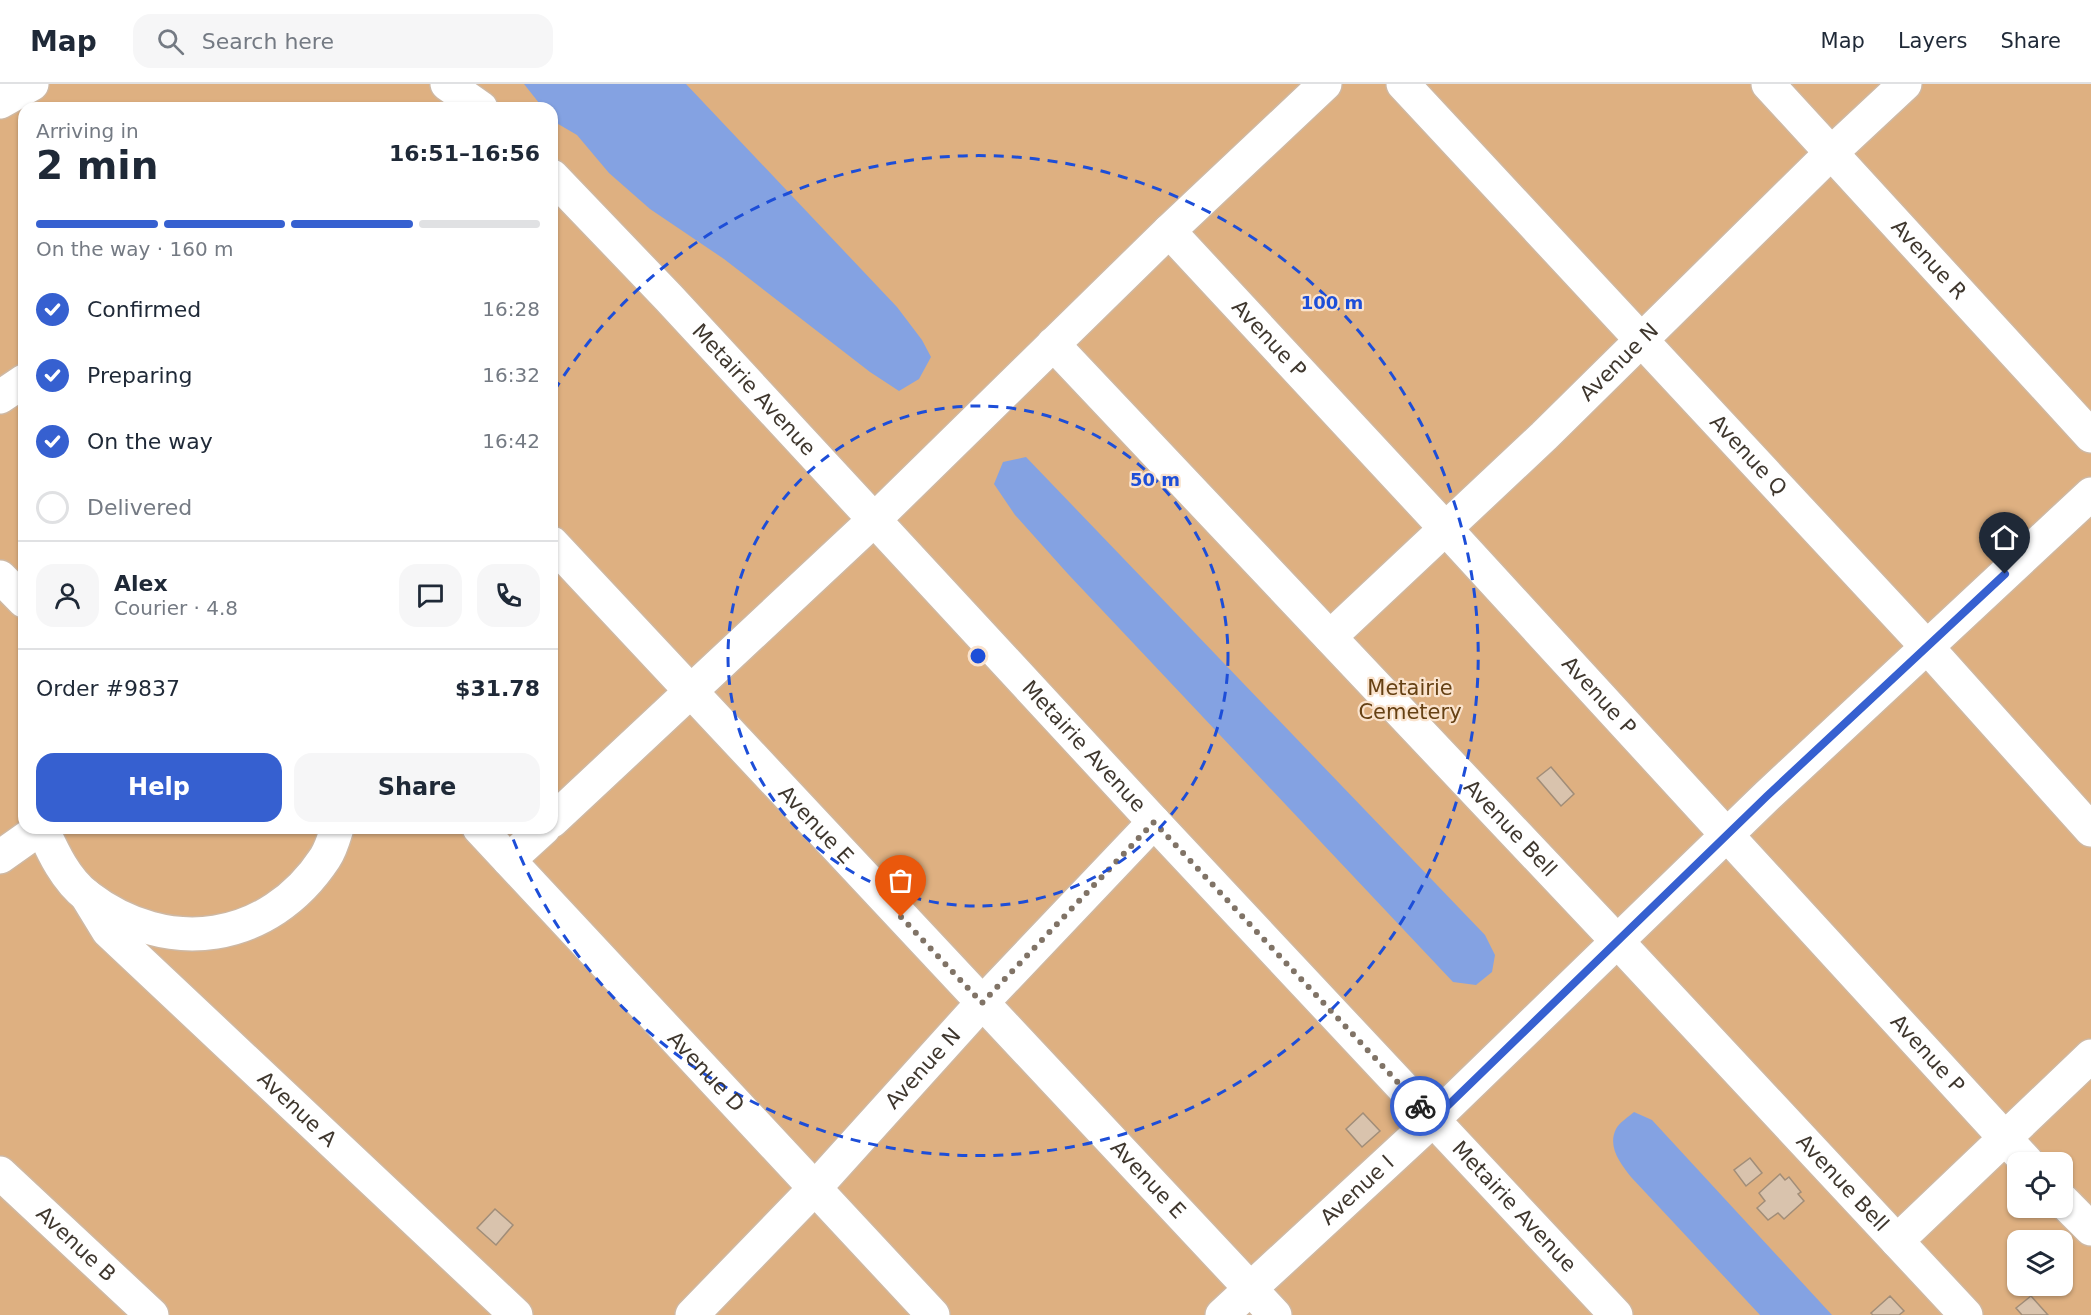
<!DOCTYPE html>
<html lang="en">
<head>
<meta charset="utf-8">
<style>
  body { margin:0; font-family:"DejaVu Sans",sans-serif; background:#f6f6f7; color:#1f2937; height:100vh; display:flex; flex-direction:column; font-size:22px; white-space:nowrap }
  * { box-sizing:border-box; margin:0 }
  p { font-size:20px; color:#747a83 }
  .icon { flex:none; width:33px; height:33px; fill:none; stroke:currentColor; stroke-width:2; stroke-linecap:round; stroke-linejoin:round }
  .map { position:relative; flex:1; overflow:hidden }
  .sheet { position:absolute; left:18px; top:18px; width:540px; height:732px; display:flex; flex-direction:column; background:#fff; border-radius:18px; box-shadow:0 2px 4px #0004 }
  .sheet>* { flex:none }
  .controls { position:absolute; left:2007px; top:1068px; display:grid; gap:12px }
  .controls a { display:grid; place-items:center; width:66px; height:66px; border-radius:12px; background:#fff; box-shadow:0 2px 4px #0004; font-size:30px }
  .pin { position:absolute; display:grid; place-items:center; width:51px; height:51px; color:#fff; margin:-62px -26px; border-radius:50% 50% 50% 0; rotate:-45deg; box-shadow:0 0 6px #0007 }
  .pin .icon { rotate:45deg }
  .courier { position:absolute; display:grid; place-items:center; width:60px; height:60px; margin:-30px; border:4px solid #3660d0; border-radius:50%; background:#fff; color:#222; box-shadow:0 2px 8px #0007 }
  .head em { font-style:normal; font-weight:800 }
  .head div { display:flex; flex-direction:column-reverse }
  .head { display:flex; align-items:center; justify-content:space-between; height:102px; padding:0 18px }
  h1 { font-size:39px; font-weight:800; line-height:45px }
  .bar { display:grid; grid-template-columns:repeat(4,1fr); gap:9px 6px; align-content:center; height:72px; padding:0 18px }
  .bar i { height:8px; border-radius:4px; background:#e0e1e3 }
  .bar .selected { background:#3660d0 }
  .bar p { grid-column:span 4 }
  .line { display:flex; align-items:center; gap:15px; padding:0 18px; border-top:2px solid #e0e1e3 }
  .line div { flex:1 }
  .round { display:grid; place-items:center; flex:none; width:63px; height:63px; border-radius:18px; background:#f6f6f7 }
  ol { padding:0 18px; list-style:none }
  li { display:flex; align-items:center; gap:18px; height:66px }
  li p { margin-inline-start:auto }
  li .icon { padding:6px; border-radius:50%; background:#3660d0; color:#fff; stroke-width:4 }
  li:last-child { color:#747a83 }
  li i { width:33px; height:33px; border:3px solid #e0e1e3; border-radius:50% }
  .button { display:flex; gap:12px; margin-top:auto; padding:12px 18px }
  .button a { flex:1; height:69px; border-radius:18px; background:#3660d0; color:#fff; font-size:24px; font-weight:800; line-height:69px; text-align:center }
  .button a+a { background:#f6f6f7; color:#1f2937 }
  header { display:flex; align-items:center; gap:36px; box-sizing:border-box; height:84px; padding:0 30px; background:#fff; border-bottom:2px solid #e0e1e3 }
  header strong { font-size:28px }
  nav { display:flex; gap:33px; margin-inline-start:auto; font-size:21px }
  .search { width:420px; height:54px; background:#f6f6f7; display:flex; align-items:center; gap:15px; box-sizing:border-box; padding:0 21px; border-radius:18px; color:#747a83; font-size:22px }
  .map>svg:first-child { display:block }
  .green { fill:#deb081; fill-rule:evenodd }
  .water { fill:#84a2e2 }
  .building { fill:#d9c3ad; stroke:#a18d78; stroke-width:1.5 }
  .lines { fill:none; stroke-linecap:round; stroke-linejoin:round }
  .minor-casing { stroke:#ceb8a3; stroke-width:36 }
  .minor { stroke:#fff; stroke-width:33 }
  .done { stroke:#807366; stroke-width:6; stroke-dasharray:0 10.8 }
  .route { stroke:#3660d0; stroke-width:8 }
  .ring { fill:none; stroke:#1d4ed8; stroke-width:3; stroke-dasharray:10 8 }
  .labels { text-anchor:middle; stroke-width:4.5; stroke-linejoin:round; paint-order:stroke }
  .street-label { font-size:21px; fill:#3f372e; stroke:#fae3cd }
  .park-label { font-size:21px; fill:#664114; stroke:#fae3cd }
  .centre { fill:#1d4ed8; stroke:#fae3cd; stroke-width:3 }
  .ring-label { font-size:18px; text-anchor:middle; font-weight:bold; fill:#1d4ed8; stroke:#fae3cd; stroke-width:4.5; stroke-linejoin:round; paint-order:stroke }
</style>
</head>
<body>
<header>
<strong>Map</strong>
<div class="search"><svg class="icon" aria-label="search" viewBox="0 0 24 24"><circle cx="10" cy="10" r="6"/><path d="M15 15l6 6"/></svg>Search here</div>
<nav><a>Map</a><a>Layers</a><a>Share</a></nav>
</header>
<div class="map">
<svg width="2091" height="1231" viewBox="0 0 2091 1231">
  <rect width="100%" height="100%" fill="#fae3cd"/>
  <path class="green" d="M0,0h2091v1231h-2091zM24,24h528v720h-528zM2018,1078h44v46h-44zM2018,1156h44v46h-44z"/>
  <path class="water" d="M524,0h162l211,223 25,33 9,17 -12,22 -20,12 -29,-19 -146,-113 -74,-50 -41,-36 -32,-38 -24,-14 -1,-13h-9z
    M1026,373l459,478 10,20 -3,17 -16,13 -23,-3 -385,-408 -53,-59 -21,-31 9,-22z
    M1634,1028l18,8 180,195h-72l-129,-138c-10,-13 -24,-30 -15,-48 3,-6 12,-12 18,-17z"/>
  <path class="building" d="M1551,683l23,27 -13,12 -24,-28z
    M1363,1029l17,18 -18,16 -16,-18z
    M1750,1074l12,15 -16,13 -12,-16z
    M1780,1090l5,6 4,-3 12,15 -3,2 6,7 -20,18 -6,-6 -10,7 -11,-12 8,-7 -6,-8z
    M495,1125l18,16 -17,20 -19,-17z
    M1890,1212l14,15 -5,4h-26l-2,-2z
    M2031,1212l17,19h-26l-6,-7z"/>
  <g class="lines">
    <defs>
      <g id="minor">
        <path d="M447,0l34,24"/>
        <path id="s1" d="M1403,0l524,563 164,183"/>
        <path id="s2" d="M1768,0l323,352"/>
        <path d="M0,18l32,-18"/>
        <path id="s3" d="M552,92l117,122 485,524 462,493"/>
        <path id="s4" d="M1169,147l277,298 581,633"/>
        <path id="s5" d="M1053,260l564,597 349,374"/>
        <path d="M0,313l24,-16"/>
        <path id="s6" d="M552,459l723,772"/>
        <path d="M0,493l24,24"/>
        <path id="s7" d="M1330,553l214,-201 287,-283 74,-69"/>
        <path d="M552,737l323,-302 294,-288 156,-147"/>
        <path d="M42,744c11,24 23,51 45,68 81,62 182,47 238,-38 6,-9 9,-20 12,-30"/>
        <path id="s8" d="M479,744l454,487"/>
        <path d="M0,773l41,-29"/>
        <path d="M509,776l35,-32"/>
        <path id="s9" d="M86,811l22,36 408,384"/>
        <path id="s10" d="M0,1089l152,142"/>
        <path d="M2062,1116l29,29"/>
        <path d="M1897,1157l194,-185"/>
        <path id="s11" d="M692,1231l123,-127 167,-185 172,-181"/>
        <path id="s12" d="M1222,1231l211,-195 334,-324 324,-302"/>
      </g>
    </defs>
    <use href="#minor" class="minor-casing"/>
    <use href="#minor" class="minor"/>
  </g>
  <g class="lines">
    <path class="done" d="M901,833l81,86 172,-181 266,284"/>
    <path class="route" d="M1420,1022l13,14 334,-324 238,-222"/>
  </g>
  <g class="ring">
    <circle cx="978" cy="572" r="250"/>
    <path d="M554 307A500 500 0 1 1 510 747"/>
  </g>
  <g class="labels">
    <g class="street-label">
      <text dy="7" stroke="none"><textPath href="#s2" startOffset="238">Avenue R</textPath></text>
      <text dy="7" stroke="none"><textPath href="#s4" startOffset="147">Avenue P</textPath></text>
      <text dy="7" stroke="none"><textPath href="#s7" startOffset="399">Avenue N</textPath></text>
      <text dy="7" stroke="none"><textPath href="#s3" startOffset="294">Metairie Avenue</textPath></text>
      <text dy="7" stroke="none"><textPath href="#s1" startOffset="507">Avenue Q</textPath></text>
      <text dy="7" stroke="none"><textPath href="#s4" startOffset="633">Avenue P</textPath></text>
      <text dy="7" stroke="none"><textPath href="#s3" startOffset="780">Metairie Avenue</textPath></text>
      <text dy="7" stroke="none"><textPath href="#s6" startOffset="386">Avenue E</textPath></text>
      <text dy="7" stroke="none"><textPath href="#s5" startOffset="666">Avenue Bell</textPath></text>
      <text dy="7" stroke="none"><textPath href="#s4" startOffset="1119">Avenue P</textPath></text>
      <text dy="7" stroke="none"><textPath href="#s11" startOffset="338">Avenue N</textPath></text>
      <text dy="7" stroke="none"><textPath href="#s8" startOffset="333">Avenue D</textPath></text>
      <text dy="7" stroke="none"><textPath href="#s9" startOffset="302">Avenue A</textPath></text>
      <text dy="7" stroke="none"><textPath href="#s6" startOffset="872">Avenue E</textPath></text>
      <text dy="7" stroke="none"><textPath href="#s5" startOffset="1152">Avenue Bell</textPath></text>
      <text dy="7" stroke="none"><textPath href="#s12" startOffset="184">Avenue I</textPath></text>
      <text dy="7" stroke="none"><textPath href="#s3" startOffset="1410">Metairie Avenue</textPath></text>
      <text dy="7" stroke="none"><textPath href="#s10" startOffset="104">Avenue B</textPath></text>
    </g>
    <g class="park-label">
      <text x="1410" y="611">Metairie<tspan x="1410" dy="24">Cemetery</tspan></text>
    </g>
  </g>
  <circle cx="978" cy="572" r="9" class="centre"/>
  <g class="ring-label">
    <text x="1332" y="225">100 m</text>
    <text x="1155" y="402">50 m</text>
  </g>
</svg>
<div class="controls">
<a><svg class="icon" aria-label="locate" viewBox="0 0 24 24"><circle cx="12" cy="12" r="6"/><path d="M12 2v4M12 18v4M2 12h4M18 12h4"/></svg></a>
<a><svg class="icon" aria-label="layers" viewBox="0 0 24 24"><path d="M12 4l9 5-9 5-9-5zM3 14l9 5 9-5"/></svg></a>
</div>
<div class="pin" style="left:901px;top:833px;background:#ea580c"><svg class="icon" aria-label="bag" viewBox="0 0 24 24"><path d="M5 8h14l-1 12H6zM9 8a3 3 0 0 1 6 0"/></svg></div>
<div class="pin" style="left:2005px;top:490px;background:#1f2937"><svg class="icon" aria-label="home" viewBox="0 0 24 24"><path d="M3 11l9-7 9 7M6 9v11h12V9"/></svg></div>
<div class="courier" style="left:1420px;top:1022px"><svg class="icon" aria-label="bike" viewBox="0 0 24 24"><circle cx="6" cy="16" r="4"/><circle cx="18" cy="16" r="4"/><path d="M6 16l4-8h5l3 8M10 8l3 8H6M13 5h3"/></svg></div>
<section class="sheet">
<div class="head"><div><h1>2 min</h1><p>Arriving in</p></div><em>16:51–16:56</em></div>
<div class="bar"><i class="selected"></i><i class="selected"></i><i class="selected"></i><i></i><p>On the way · 160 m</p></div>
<ol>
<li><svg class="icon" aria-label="check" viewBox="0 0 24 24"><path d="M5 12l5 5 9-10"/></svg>Confirmed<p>16:28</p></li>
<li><svg class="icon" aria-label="check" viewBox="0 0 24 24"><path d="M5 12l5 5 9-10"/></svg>Preparing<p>16:32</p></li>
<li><svg class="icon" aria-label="check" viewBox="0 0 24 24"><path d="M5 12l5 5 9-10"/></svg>On the way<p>16:42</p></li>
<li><i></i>Delivered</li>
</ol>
<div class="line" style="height:108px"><a class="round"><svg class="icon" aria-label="person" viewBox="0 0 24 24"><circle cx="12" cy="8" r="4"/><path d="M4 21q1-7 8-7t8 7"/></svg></a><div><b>Alex</b><p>Courier · 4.8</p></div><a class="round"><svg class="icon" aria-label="chat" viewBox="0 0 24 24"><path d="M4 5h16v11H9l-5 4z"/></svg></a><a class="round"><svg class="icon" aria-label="phone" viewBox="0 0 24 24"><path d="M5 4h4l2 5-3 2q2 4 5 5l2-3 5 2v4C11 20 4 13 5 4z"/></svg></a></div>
<div class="line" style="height:78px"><div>Order #9837</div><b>$31.78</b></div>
<div class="button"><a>Help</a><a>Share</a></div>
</section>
</div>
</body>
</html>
